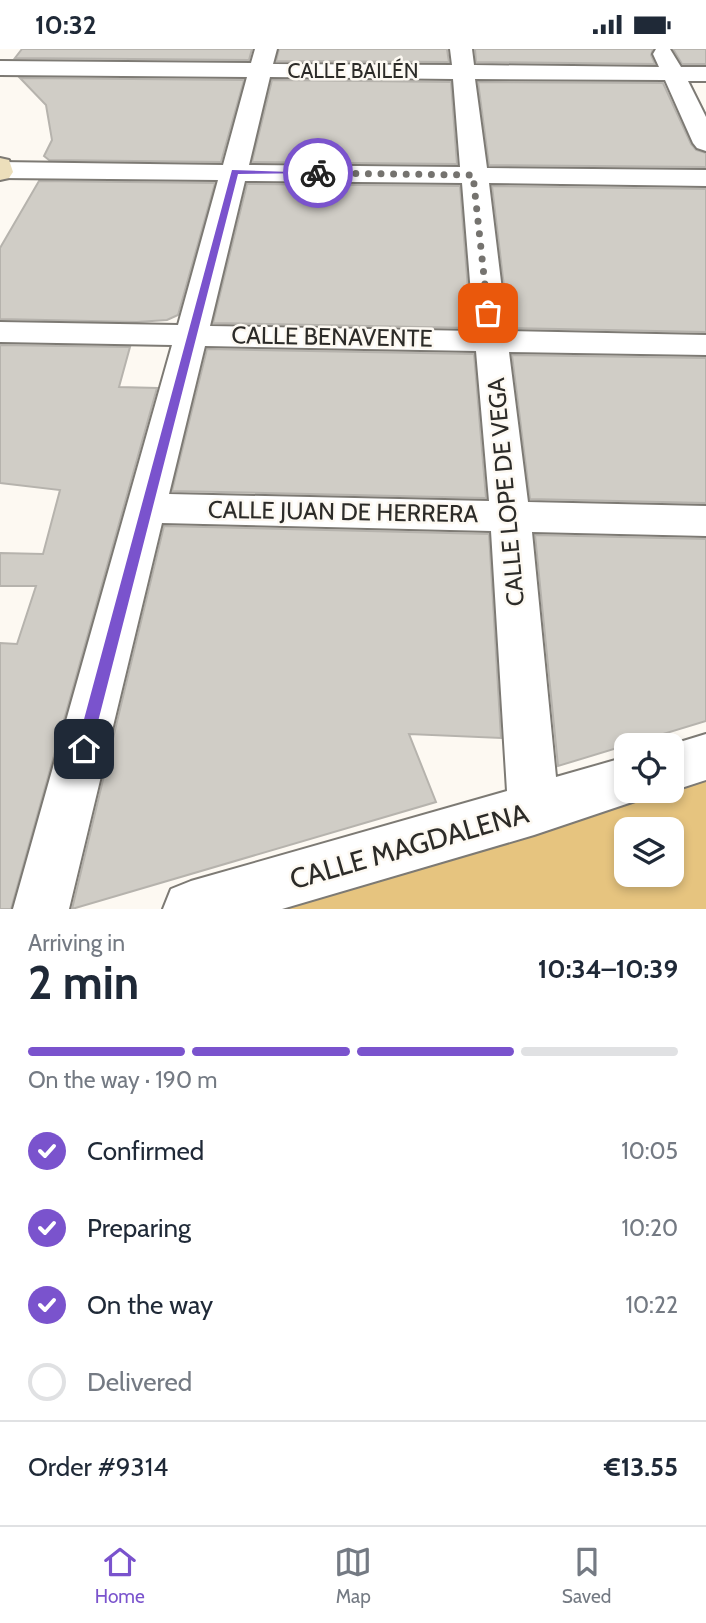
<!DOCTYPE html>
<html lang="en">
<head>
<meta charset="utf-8">
<style>
  body { margin:0; font-family:Cabin,sans-serif; background:#f6f6f7; color:#1f2937; height:100vh; display:flex; flex-direction:column; font-size:26px; white-space:nowrap }
  * { box-sizing:border-box; margin:0 }
  p { font-size:23px; color:#747a83 }
  .icon { flex:none; width:38px; height:38px; fill:none; stroke:currentColor; stroke-width:2; stroke-linecap:round; stroke-linejoin:round }
  .map { position:relative; height:860px; overflow:hidden }
  .side { display:flex; flex-direction:column; background:#fff; flex:1 }
  .side>* { flex:none }
  .controls { position:absolute; left:614px; top:684px; display:grid; gap:14px }
  .controls a { display:grid; place-items:center; width:70px; height:70px; border-radius:14px; background:#fff; box-shadow:0 4px 10px #0003; font-size:35px }
  .pin { position:absolute; display:grid; place-items:center; width:60px; height:60px; color:#fff; margin:-30px; border-radius:14px; box-shadow:0 4px 10px #0006 }
  .courier { position:absolute; display:grid; place-items:center; width:70px; height:70px; margin:-35px; border:5px solid #7a53cd; border-radius:50%; background:#fff; color:#222; box-shadow:0 2px 9px #0007 }
  .headline em { font-style:normal; font-weight:700 }
  .headline div { display:flex; flex-direction:column-reverse }
  .headline { display:flex; align-items:center; justify-content:space-between; height:119px; padding:0 28px }
  h1 { font-size:46px; font-weight:700; line-height:52px }
  .bar { display:grid; grid-template-columns:repeat(4,1fr); gap:10px 7px; align-content:center; height:84px; padding:0 28px }
  .bar i { height:9px; border-radius:5px; background:#e0e1e3 }
  .bar .active { background:#7a53cd }
  .bar p { grid-column:span 4 }
  .line { display:flex; align-items:center; gap:18px; padding:0 28px; border-top:2px solid #e0e1e3 }
  .line div { flex:1 }
  ol { padding:0 28px; list-style:none }
  li { display:flex; align-items:center; gap:21px; height:77px }
  li p { margin-inline-start:auto }
  li .icon { padding:7px; border-radius:50%; background:#7a53cd; color:#fff; stroke-width:4 }
  li:last-child { color:#747a83 }
  li i { width:38px; height:38px; border:4px solid #e0e1e3; border-radius:50% }
  .status { display:flex; justify-content:space-between; align-items:center; height:49px; padding:0 35px; background:#fff; direction:ltr }
  .status svg { height:19px; fill:currentColor }
  .tabs { display:flex; justify-content:space-around; align-items:center; height:98px; border-top:2px solid #e0e1e3; background:#fff; font-size:19px; color:#747a83 }
  .tabs a { display:grid; justify-items:center; gap:4px }
  .tabs .active { color:#7a53cd }
  .map>svg:first-child { display:block }
  .green { fill:#e6c47f; fill-rule:evenodd }
  .building { fill:#d0cdc6; stroke:#b6b3ad; stroke-width:2 }
  .lines { fill:none; stroke-linecap:round; stroke-linejoin:round }
  .street-casing { stroke:#7d7a74; stroke-width:4 }
  .secondary-casing { stroke:#7d7a74; stroke-width:4 }
  .street { fill:#fff; fill-rule:evenodd }
  .secondary { fill:#ecdfbb; fill-rule:evenodd }
  .route { fill:#7a53cd }
  .done { stroke:#75736f; stroke-width:7; stroke-dasharray:0 12.6 }
  .labels { text-anchor:middle; stroke-width:5; stroke-linejoin:round; paint-order:stroke }
  .far-street-label { font-size:21px; fill:#2c2b28; stroke:#fdf9f2 }
  .street-label { font-size:24px; fill:#2c2b28; stroke:#fdf9f2 }
  .near-street-label { font-size:28px; fill:#2c2b28; stroke:#fdf9f2 }
</style>
</head>
<body>
<div class="status"><b>10:32</b><svg viewBox="0 0 49 12"><path d="M0 12V9h3v3zM5 12V6h3v6zM10 12V3h3v9zM15 12V0h3v12zM26 1h20v11H26zM47 4h2v5h-2z"/></svg></div>
<div class="map">
<svg width="706" height="860" viewBox="0 0 706 860">
  <rect width="100%" height="100%" fill="#fdf9f2"/>
  <path class="green" d="M706,708v152h-515l435,-128v10h46zM626,780h46v46h-46z"/>
  <path class="building" d="M22,0h230l-3,11 -234,-2z
    M279,0h168l2,13 -173,-1z
    M475,0h178l-2,6 4,9 -179,-2z
    M673,0h33v15h-24z
    M20,29l224,2 -23,82 -172,-2 -5,-4 8,-16 -6,-35z
    M272,31l179,2 6,82 -205,-2z
    M478,33l185,1 28,61 5,6 10,3v14l-217,-2z
    M39,132l176,2 -37,132 -11,5 -30,2 -137,-3v-71z
    M247,135l213,2 11,142 -258,-5z
    M492,137l214,3v143l-197,-4z
    M0,296l130,2 -11,40 38,1 -146,521h-11v-266l17,1 19,-58h-36v-33l43,1 17,-64 -60,-7z
    M207,300l267,5 12,144 -314,-7z
    M512,306l194,3v145l-176,-4z
    M164,477l325,8 12,204 -92,-4 27,68 -364,107z
    M535,486l171,4v182l-148,45z"/>
  <g class="lines">
    <defs>
      <path id="street" d="M255,0h22l-4,15 179,1 -2,-16h22l2,16 185,2 -6,-13 3,-5h14l11,18h25v14h-18l18,36v34l-9,-3 -4,-5 -28,-63 -190,-1 12,89 219,2v16l-217,-3 18,148 199,4v20l-197,-3 19,150 178,4v30l-174,-4 24,245 70,-20v34h21l-3,7 -110,37 -252,74h-119l8,-20 20,-8 316,-90 -16,-260 -329,-8 -93,386h-56l159,-564 -172,-3v-20l178,3 40,-145 -217,-2 -1,-16 223,3 24,-88 -247,-2v-14l251,2zM270,28l183,2 7,88 -211,-2zM245,132l217,2 12,148 -264,-5zM205,297l271,5 13,150 -320,-7z
        M706,685v46l-34,11h-1l-1,-46z"/>
      <path id="secondary" d="M0,109l9,2 4,12 -4,6 -9,2z"/>
    </defs>
    <use href="#street" class="street-casing"/>
    <use href="#secondary" class="secondary-casing"/>
    <use href="#street" class="street"/>
    <use href="#secondary" class="secondary"/>
  </g>
  <path class="route" d="M232,121l90,3 -84,1 -147,575 -7,6 -8,-6z"/>
  <g class="lines">
    <path class="done" d="M318,124l155,2 15,138"/>
  </g>
  <g class="labels">
    <g class="far-street-label">
      <text x="353" y="29">CALLE BAILÉN</text>
    </g>
    <g class="street-label">
      <text transform="translate(332 288) rotate(1)" y="8">CALLE BENAVENTE</text>
      <text transform="translate(506 443) rotate(-95)" y="8">CALLE LOPE DE VEGA</text>
      <text transform="translate(343 463) rotate(1)" y="8">CALLE JUAN DE HERRERA</text>
    </g>
    <g class="near-street-label">
      <text transform="translate(409 797) rotate(-16)" y="10">CALLE MAGDALENA</text>
    </g>
  </g>
</svg>
<div class="controls">
<a><svg class="icon" aria-label="locate" viewBox="0 0 24 24"><circle cx="12" cy="12" r="6"/><path d="M12 2v4M12 18v4M2 12h4M18 12h4"/></svg></a>
<a><svg class="icon" aria-label="layers" viewBox="0 0 24 24"><path d="M12 4l9 5-9 5-9-5zM3 14l9 5 9-5"/></svg></a>
</div>
<div class="pin" style="left:488px;top:264px;background:#ea580c"><svg class="icon" aria-label="bag" viewBox="0 0 24 24"><path d="M5 8h14l-1 12H6zM9 8a3 3 0 0 1 6 0"/></svg></div>
<div class="pin" style="left:84px;top:700px;background:#1f2937"><svg class="icon" aria-label="home" viewBox="0 0 24 24"><path d="M3 11l9-7 9 7M6 9v11h12V9"/></svg></div>
<div class="courier" style="left:318px;top:124px"><svg class="icon" aria-label="bike" viewBox="0 0 24 24"><circle cx="6" cy="16" r="4"/><circle cx="18" cy="16" r="4"/><path d="M6 16l4-8h5l3 8M10 8l3 8H6M13 5h3"/></svg></div>
</div>
<section class="side">
<div class="headline"><div><h1>2 min</h1><p>Arriving in</p></div><em>10:34–10:39</em></div>
<div class="bar"><i class="active"></i><i class="active"></i><i class="active"></i><i></i><p>On the way · 190 m</p></div>
<ol>
<li><svg class="icon" aria-label="check" viewBox="0 0 24 24"><path d="M5 12l5 5 9-10"/></svg>Confirmed<p>10:05</p></li>
<li><svg class="icon" aria-label="check" viewBox="0 0 24 24"><path d="M5 12l5 5 9-10"/></svg>Preparing<p>10:20</p></li>
<li><svg class="icon" aria-label="check" viewBox="0 0 24 24"><path d="M5 12l5 5 9-10"/></svg>On the way<p>10:22</p></li>
<li><i></i>Delivered</li>
</ol>
<div class="line" style="height:91px"><div>Order #9314</div><b>€13.55</b></div>
</section>
<nav class="tabs">
<a class="active"><svg class="icon" aria-label="home" viewBox="0 0 24 24"><path d="M3 11l9-7 9 7M6 9v11h12V9"/></svg>Home</a>
<a><svg class="icon" aria-label="map" viewBox="0 0 24 24"><path d="M3 6l6-2 6 2 6-2v14l-6 2-6-2-6 2zM9 4v14M15 6v14"/></svg>Map</a>
<a><svg class="icon" aria-label="saved" viewBox="0 0 24 24"><path d="M7 4h10v16l-5-4-5 4z"/></svg>Saved</a>
</nav>
</body>
</html>
